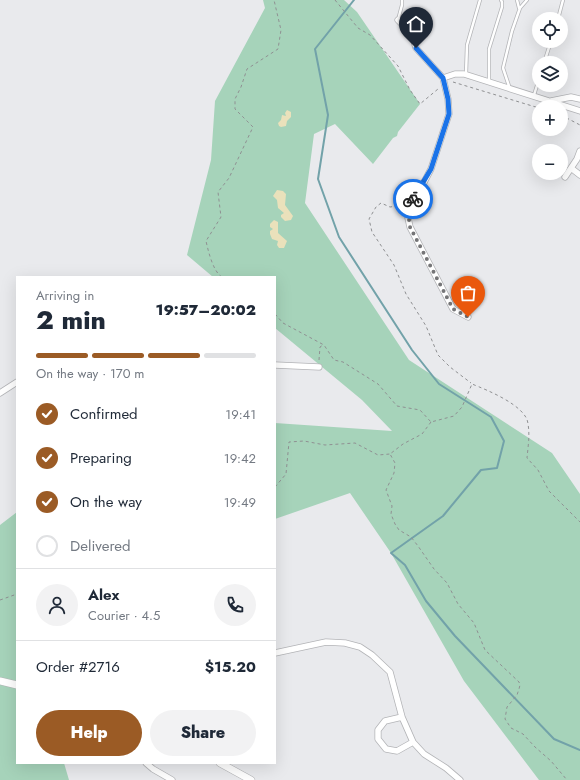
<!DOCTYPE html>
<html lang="en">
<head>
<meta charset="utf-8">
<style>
  body { margin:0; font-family:Jost,sans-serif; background:#f2f2f3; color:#1f2937; height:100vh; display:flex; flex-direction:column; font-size:15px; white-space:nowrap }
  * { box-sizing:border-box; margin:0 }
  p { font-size:13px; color:#747a83 }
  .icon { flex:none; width:22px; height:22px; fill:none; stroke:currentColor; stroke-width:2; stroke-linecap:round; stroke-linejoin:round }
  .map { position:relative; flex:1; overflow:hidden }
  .panel { position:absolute; left:16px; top:276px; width:260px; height:488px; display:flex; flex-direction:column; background:#fff; border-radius:0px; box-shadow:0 4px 16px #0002 }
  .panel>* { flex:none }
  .buttons { position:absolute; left:532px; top:12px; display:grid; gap:8px }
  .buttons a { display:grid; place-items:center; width:36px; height:36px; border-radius:50%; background:#fff; box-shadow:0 4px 16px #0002; font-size:20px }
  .pin { position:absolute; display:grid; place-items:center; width:34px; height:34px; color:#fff; margin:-41px -17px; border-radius:50% 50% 50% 0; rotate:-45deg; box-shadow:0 0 4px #0007 }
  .pin .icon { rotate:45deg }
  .courier { position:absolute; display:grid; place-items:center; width:40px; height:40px; margin:-20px; border:3px solid #1a73e8; border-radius:50%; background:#fff; color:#222; box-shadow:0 1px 5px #0007 }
  .overview em { font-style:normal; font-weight:800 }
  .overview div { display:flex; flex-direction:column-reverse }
  .overview { display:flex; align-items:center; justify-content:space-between; height:68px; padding:0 20px }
  h1 { font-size:26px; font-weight:800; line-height:30px }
  .bar { display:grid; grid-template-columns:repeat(4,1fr); gap:6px 4px; align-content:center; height:48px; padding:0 20px }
  .bar i { height:5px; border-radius:3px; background:#e0e1e3 }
  .bar .selected { background:#9b5b25 }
  .bar p { grid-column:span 4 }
  .line { display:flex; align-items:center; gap:10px; padding:0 20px; border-top:1px solid #e0e1e3 }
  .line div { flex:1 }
  .round { display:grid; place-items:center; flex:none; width:42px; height:42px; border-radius:21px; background:#f2f2f3 }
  ol { padding:0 20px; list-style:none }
  li { display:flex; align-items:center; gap:12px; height:44px }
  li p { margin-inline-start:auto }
  li .icon { padding:4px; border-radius:50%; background:#9b5b25; color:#fff; stroke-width:4 }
  li:last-child { color:#747a83 }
  li i { width:22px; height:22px; border:2px solid #e0e1e3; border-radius:50% }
  .primary-button { display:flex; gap:8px; margin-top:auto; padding:8px 20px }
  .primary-button a { flex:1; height:46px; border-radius:24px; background:#9b5b25; color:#fff; font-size:16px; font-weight:800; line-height:46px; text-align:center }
  .primary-button a+a { background:#f2f2f3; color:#1f2937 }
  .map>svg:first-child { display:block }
  .green { fill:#a6d3ba }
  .sand { fill:#eae1bb }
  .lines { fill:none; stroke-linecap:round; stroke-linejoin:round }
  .stream { stroke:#72a2a9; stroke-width:2 }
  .service-casing { stroke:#b3b4b7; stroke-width:4 }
  .minor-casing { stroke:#b3b4b7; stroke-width:7 }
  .tertiary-casing { stroke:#b3b4b7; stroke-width:8 }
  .path { stroke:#8f9092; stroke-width:1; stroke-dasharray:3 3; stroke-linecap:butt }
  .service { stroke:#fff; stroke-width:2.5 }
  .minor { stroke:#fff; stroke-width:5.5 }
  .tertiary { stroke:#fff; stroke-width:7 }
  .done { stroke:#757577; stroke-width:4; stroke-dasharray:0 7.2 }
  .route { stroke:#1a73e8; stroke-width:5 }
</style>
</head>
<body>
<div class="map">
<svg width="580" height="780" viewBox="0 0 580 780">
  <rect width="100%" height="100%" fill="#e9eaed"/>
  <path class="green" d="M263,0h81l13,12 63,92 -22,28 -1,4 -4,2 -20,26 -38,-40 -21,10 -9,69 104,157 143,93 28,41v286h-41l-75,-99 -73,-128 -41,-60 -75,26v-96l117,8 -30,-31 -87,-72v-51h-62l-26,-22 24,-95 4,-59 50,-93z
    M17,512v251h47l5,17h-69v-255z"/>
  <path class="sand" d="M287,110l4,2v5l-4,4 -1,5 -5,1 -2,-1 -1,-3 3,-3 1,-5 4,1 -1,-3z
    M277,190l6,1 3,3 -1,11 8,11 -2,4 -6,1 -4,-4v-2l3,-2 -6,-5 -1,-8 -4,-4z
    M274,220l4,2v11l9,8 -3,7h-5l-2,-3 1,-4 -6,-2 -2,-5v-3l3,-2 -3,-2v-3z"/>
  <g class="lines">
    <path class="stream" d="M354,0l-39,49 13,66 -10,64 21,58 73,113 27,34 52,33 13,24 -7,27 -16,2 -38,46 -52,37 14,12 21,36 29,35 99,103 26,11"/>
    <defs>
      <path id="service" d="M517,0l2,8
        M558,19l5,-19
        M398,20l4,-15v-5
        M544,63l7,-22
        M466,74l1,-29 13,-45
        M489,82v-33l13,-42v-5l-1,-2
        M510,89l-7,-21 9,-37 8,-23 7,-8
        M534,95l5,-16"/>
      <path id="minor" d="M398,20l14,14 4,14 27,30 5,21 1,15 -18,55 -9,17 -9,12 -3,9 -2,11 2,9 43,82 15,8
        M443,78l12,-4h9l116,37
        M551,101l20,-4 9,2
        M571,168l9,7
        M565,177l12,-18 3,-8
        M275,365l44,2
        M0,393l17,-11
        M275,653l51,-11 19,1 15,4 12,8 18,17 12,45 11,25 11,12 22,14 14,12
        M402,717l-17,4 -7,9v9l8,10 11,2 16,-9
        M146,763l7,6 19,11"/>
      <path id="tertiary" d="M0,681l17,4
        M220,763l31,17"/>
    </defs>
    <use href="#service" class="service-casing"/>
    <use href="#minor" class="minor-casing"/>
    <use href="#tertiary" class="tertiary-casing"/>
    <path class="path" d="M335,0l23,28 12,7 28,31 12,24 10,14 18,-15
      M453,82l86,26
      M561,115l19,10
      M404,205l-14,2 -9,-4 -5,4 -7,12 3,13 22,33 12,29 20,32 12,29 12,12 21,16
      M222,277c-9,-5 -14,-27 -16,-36l15,-24 -3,-25 11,-14 24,-51 -18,-18v-10l6,-12 6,-18 31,-20 3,-19 -7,-30
      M275,314l8,9 41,22 10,15 9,2 35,22 19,22 23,4 11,12 23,-6 8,-9 10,-23c15,6 55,22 56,40 2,11 0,23 -1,34l11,12 11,21 31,31
      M319,360l1,-13 3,-2
      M431,422l-9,12 -19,10 -13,10 5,9 -1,10 -8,17 6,16 -1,8 4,10 4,6 12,7 7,9 16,23 13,14 11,21 16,19 11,27 34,32 1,3 -1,4 -2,6 -10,12 -2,12 6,9 12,6 12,13 16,14 16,19
      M275,487l11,-13 3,-32 15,-1 21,4 30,-2 23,12 12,-1
      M0,600l17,-6"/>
    <use href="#service" class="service"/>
    <use href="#minor" class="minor"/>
    <use href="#tertiary" class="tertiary"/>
  </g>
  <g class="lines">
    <path class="done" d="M413,199c-4,10 -5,18 -3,28l43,82 15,8"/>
    <path class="route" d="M413,199l18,-30 18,-55 -1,-15 -5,-21 -27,-30"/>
  </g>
</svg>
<div class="buttons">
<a><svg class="icon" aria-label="locate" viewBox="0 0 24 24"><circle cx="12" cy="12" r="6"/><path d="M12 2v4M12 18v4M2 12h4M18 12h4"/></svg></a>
<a><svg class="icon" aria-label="layers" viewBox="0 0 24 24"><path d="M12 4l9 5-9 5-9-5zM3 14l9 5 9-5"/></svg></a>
<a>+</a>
<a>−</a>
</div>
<div class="pin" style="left:468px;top:317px;background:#ea580c"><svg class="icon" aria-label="bag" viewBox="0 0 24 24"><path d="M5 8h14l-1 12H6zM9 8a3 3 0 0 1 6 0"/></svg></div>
<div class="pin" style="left:416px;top:48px;background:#1f2937"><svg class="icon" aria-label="home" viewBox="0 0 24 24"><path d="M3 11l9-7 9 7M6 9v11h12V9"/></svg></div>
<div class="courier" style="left:413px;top:199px"><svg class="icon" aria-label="bike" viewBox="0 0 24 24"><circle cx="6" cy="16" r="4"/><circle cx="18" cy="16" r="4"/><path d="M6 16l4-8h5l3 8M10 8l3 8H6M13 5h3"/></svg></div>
<section class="panel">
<div class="overview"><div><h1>2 min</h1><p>Arriving in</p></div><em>19:57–20:02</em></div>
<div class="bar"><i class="selected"></i><i class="selected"></i><i class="selected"></i><i></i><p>On the way · 170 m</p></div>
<ol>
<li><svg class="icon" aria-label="check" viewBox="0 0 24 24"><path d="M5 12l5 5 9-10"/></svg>Confirmed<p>19:41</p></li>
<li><svg class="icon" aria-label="check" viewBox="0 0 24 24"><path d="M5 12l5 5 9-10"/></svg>Preparing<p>19:42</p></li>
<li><svg class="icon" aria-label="check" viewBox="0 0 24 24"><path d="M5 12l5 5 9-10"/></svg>On the way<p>19:49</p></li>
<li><i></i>Delivered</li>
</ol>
<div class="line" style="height:72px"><a class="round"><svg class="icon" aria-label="person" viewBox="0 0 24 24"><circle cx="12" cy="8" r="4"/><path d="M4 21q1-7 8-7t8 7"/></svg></a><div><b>Alex</b><p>Courier · 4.5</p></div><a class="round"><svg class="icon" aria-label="phone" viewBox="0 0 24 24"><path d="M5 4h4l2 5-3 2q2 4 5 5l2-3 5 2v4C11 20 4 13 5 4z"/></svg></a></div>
<div class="line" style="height:52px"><div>Order #2716</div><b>$15.20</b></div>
<div class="primary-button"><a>Help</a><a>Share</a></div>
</section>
</div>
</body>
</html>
